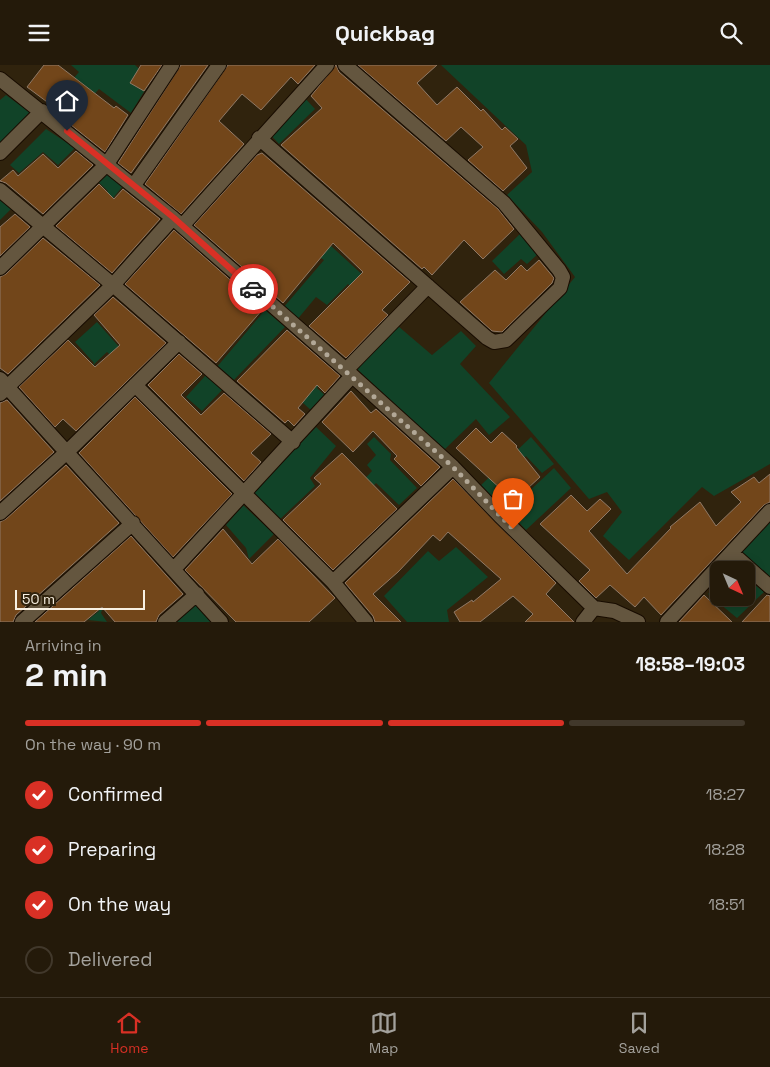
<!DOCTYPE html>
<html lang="en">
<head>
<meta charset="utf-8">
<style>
  body { margin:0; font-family:"Space Grotesk",sans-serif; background:#2c2313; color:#f1f3f6; height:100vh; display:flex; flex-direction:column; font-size:19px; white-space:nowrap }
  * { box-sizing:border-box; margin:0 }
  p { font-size:16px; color:#a3a19c }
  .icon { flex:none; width:28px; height:28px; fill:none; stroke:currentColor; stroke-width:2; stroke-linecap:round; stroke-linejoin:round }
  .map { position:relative; height:557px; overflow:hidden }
  .details { display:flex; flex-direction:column; background:#241a0a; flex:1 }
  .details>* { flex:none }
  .needle { width:32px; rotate:136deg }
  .buttons { position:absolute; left:710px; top:496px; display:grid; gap:10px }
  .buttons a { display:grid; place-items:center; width:45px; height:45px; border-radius:8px; background:#241a0a; box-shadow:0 2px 12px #0003,0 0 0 1px #41382b; font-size:25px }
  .scale { position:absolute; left:15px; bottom:12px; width:130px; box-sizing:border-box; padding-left:5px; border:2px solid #f8f0e2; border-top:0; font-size:14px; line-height:18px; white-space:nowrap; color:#f8f0e2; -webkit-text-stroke:4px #30230d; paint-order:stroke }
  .pin { position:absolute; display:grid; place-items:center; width:42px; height:42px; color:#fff; margin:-51px -21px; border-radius:50% 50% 50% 0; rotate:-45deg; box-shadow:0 0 5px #0007 }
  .pin .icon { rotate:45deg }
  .courier { position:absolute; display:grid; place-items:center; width:50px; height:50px; margin:-25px; border:4px solid #d93025; border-radius:50%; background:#fff; color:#222; box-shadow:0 1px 6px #0007 }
  .headline em { font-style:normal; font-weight:700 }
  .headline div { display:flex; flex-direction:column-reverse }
  .headline { display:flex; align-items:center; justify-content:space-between; height:85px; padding:0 25px }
  h1 { font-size:32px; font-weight:700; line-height:38px }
  .bar { display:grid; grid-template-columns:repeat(4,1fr); gap:8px 5px; align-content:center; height:60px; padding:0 25px }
  .bar i { height:6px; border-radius:4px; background:#41382b }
  .bar .on { background:#d93025 }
  .bar p { grid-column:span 4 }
  ol { padding:0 25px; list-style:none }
  li { display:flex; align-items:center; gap:15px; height:55px }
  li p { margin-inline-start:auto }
  li .icon { padding:5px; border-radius:50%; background:#d93025; color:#fff; stroke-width:4 }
  li:last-child { color:#a3a19c }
  li i { width:28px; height:28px; border:2px solid #41382b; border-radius:50% }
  header { display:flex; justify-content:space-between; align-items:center; height:65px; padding:0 25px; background:#241a0a; font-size:22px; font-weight:700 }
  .tabs { display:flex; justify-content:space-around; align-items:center; height:70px; border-top:1px solid #41382b; background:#241a0a; font-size:14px; color:#a3a19c }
  .tabs a { display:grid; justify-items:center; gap:2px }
  .tabs .on { color:#d93025 }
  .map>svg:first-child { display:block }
  .green { fill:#114328 }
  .building { fill:#72461a; stroke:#907966 }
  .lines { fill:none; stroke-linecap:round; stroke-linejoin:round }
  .minor-casing { stroke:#180c00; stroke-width:16 }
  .minor { stroke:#64563f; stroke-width:14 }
  .done { stroke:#b2a897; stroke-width:5; stroke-dasharray:0 9 }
  .route { stroke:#d93025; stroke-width:6 }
</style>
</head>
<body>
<header><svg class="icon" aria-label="menu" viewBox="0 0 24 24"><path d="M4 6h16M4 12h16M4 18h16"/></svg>Quickbag<svg class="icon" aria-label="search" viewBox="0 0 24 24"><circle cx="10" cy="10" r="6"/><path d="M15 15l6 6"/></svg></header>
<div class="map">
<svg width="770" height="557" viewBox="0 0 770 557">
  <rect width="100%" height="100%" fill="#30230d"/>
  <path class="green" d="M71,0h64l16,15 -20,33 -32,-24 -27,30 -17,-19 24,-28z
    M441,0h329v399l-56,32 -12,-9 -73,73 -26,-24 19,-24 -15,-20 -18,7 -100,-116 86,-106 -33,-45 -35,-37 25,-23 -6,-27z
    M6,30l26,19 -32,30v-44z
    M303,31l12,13 -36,35 -11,-12z
    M46,64l29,19 -17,17 -15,-13 -24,21 -9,-8z
    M105,105l17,17 -34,42 -11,-9 31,-29 -13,-12z
    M0,132l12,11 -12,12z
    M302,163l29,18 57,52 -25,1 -15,-15 -21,21 -11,-8 -20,24 -13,-13 41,-48 -25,-17 -41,43 -6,-4z
    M520,169l18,20 -11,10 -6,-5 -17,15 -12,-13z
    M265,245l20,17 -53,55 -16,-14z
    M97,257l24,27 -8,8 -6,-5 -38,36 25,-25 -19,-21z
    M398,261l34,29 29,-24 15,15 -16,18 50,53 -21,18 -13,-16 -32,31 -88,-82z
    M206,310l17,14 -21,22 -16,-14z
    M306,311l13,9 -2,3 11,10 -14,15 -23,-21z
    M316,362l20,19 -26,32 5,8 -38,36 -27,-25z
    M374,372l17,17 -1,6 27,28 -18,17 -23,-22 -26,26 -1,-13 23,-25 -5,-6 9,-10 -9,-11z
    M531,372l23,27 -12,9 -16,-17 -32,32 17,15 -7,7 -25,-23z
    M554,403l17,20 -45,42 -18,-19z
    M243,440l31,29 -25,25 -3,-11 -20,-23z
    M770,454v61l-32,-27z
    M456,482l32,30 -41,33 2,12h-42l-23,-26 44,-45 11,10z
    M746,513l18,14 -27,26 -29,-24 11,-11v14h27z
    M96,538l7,4 -2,6 6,9 -19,-2 11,-9z
    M197,538l18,19h-42z"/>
  <path class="building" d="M44,0h14l56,43 2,-2 12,9 -23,37 -34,-27 3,-3 -47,-35z
    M141,0h21l-18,26 -14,-8z
    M181,0h27l-77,108 -13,-10z
    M228,0h87l-17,19 -7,-7 -30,33 -19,-16 -23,27 25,23 -63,70 -36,-30z
    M336,0l3,7 159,137 16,20 -31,30 -19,-19 -32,35 -8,-8 -2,2 -141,-124 41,-37 -11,-12z
    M358,0h79l-20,18 20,22 20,-18 24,24 2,-2 19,21 3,-3 13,12 -8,7 17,22 -24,23 -35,-31 15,-13 -22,-20 -15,14z
    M76,86l17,14 -50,49 -37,-31 -6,-2 13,-11 5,6 25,-22 15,14z
    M262,88l148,129 -28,28 6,5 -42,43 -37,-32 54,-54 -30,-29 -50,60 -89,-78 63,-70z
    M99,119l15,15 9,-10 37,30 -48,54 -56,-47z
    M15,149l15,13 -30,29v-29z
    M174,165l89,79 -47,54 -91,-79z
    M43,173l57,47 -92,89 -8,-6v-91l6,-3z
    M539,195l15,18 -2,5 -50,49 -10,-1 -32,-29 35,-32 11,10 15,-15 6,6z
    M113,232l53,46 -90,88 -13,-12 -8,8 -36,-40 49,-47 27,27 25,-22 -26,-30z
    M287,265l53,46 -15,17 -8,-8 -19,23 7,6 -11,12 -6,-6 -3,3 -48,-42z
    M179,289l23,20 -21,21 20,20 23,-22 47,41 -20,19 10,9 -17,19 -96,-96z
    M351,326l20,22 5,-4 64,58 -19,19 -27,-27 3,-3 -24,-25 -20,21 -31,-30z
    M135,332l97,97 -59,63 -94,-104z
    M7,335l47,52 -54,49v-98z
    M476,363l15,15 11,-11 15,14 -1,1 24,30 -26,24 -58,-53z
    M342,388l55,56 -64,61 -50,-50 38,-36 -7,-6z
    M66,400l53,58 -103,92 -3,7h-13v-100l6,-3z
    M770,409v28l-6,3 -103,110 -17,-18 -9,10 -25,-22 -14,13 -17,-17 11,-11 -50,-46 31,-29 16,16 13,-12 11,10 -22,22 38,43 44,-46 -1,-1 30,-25 16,24 25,-24 -10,-10 23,-15 5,6z
    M453,414l103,104 -10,11 28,28h-49l8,-8 -20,-18 -33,26h-20l-6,-10 18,-12 1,2 28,-23 -53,-47 -8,9 -7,-6 -35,37 -25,22 28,28h-26l-2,-6 -28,-33z
    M223,464l29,35 26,-25 57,59 -26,24h-73l-51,-52z
    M131,471l52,58 -24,21 -3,7h-41l-13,-15 -18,15h-49z
    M704,530l28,27h-53z
    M767,530l3,1v26h-28z"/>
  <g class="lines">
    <defs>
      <path id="minor" d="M0,14l173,139 173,152 107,97 47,49 94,92 20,3 24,11
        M259,73l228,200 7,4 12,-2 54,-52 3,-11 -4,-7 -55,-67 -159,-138
        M0,88l42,-42
        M134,120l85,-120
        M0,125l113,95 180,157
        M182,161l145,-161
        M0,203l107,-104 65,-99
        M346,305l82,-84
        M0,314l221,243
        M135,320l198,197 33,40
        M0,329l113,-109 60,-67
        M0,448l68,-62 111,-109
        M732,488l38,34
        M174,504l178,-193
        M333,517l120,-115
        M22,557l111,-99
        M165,557l32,-28
        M583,557l11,-14
        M667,557l103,-111"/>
    </defs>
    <use href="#minor" class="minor-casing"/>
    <use href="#minor" class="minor"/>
  </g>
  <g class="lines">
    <path class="done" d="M253,224l200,178 60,62"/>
    <path class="route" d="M67,66l107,87 79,71"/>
  </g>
</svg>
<div class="buttons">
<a><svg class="needle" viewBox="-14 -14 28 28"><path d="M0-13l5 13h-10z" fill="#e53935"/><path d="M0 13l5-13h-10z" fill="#a3a19c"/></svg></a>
</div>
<div class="scale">50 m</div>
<div class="pin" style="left:513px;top:464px;background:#ea580c"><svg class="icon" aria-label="bag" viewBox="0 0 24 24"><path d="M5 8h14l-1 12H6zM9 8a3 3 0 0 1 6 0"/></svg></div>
<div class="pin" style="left:67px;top:66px;background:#1f2937"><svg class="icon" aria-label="home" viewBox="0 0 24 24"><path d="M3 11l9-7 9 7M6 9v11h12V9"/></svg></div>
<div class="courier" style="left:253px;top:224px"><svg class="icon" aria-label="car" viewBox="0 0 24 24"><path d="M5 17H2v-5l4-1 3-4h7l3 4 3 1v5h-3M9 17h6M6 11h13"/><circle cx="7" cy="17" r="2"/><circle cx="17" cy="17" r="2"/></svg></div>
</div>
<section class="details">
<div class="headline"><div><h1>2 min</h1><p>Arriving in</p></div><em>18:58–19:03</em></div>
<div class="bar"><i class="on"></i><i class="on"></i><i class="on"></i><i></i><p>On the way · 90 m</p></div>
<ol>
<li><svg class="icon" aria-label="check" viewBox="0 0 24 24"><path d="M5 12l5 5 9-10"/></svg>Confirmed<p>18:27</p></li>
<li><svg class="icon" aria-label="check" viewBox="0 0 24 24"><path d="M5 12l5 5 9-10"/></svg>Preparing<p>18:28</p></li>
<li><svg class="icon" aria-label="check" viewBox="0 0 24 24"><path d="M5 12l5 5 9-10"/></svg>On the way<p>18:51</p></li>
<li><i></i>Delivered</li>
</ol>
</section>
<nav class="tabs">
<a class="on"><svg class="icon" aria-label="home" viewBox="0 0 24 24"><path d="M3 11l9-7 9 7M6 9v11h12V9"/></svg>Home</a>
<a><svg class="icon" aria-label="map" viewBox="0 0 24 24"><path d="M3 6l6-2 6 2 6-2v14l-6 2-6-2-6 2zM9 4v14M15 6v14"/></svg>Map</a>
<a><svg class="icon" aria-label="saved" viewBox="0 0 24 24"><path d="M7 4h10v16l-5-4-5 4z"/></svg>Saved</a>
</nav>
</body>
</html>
